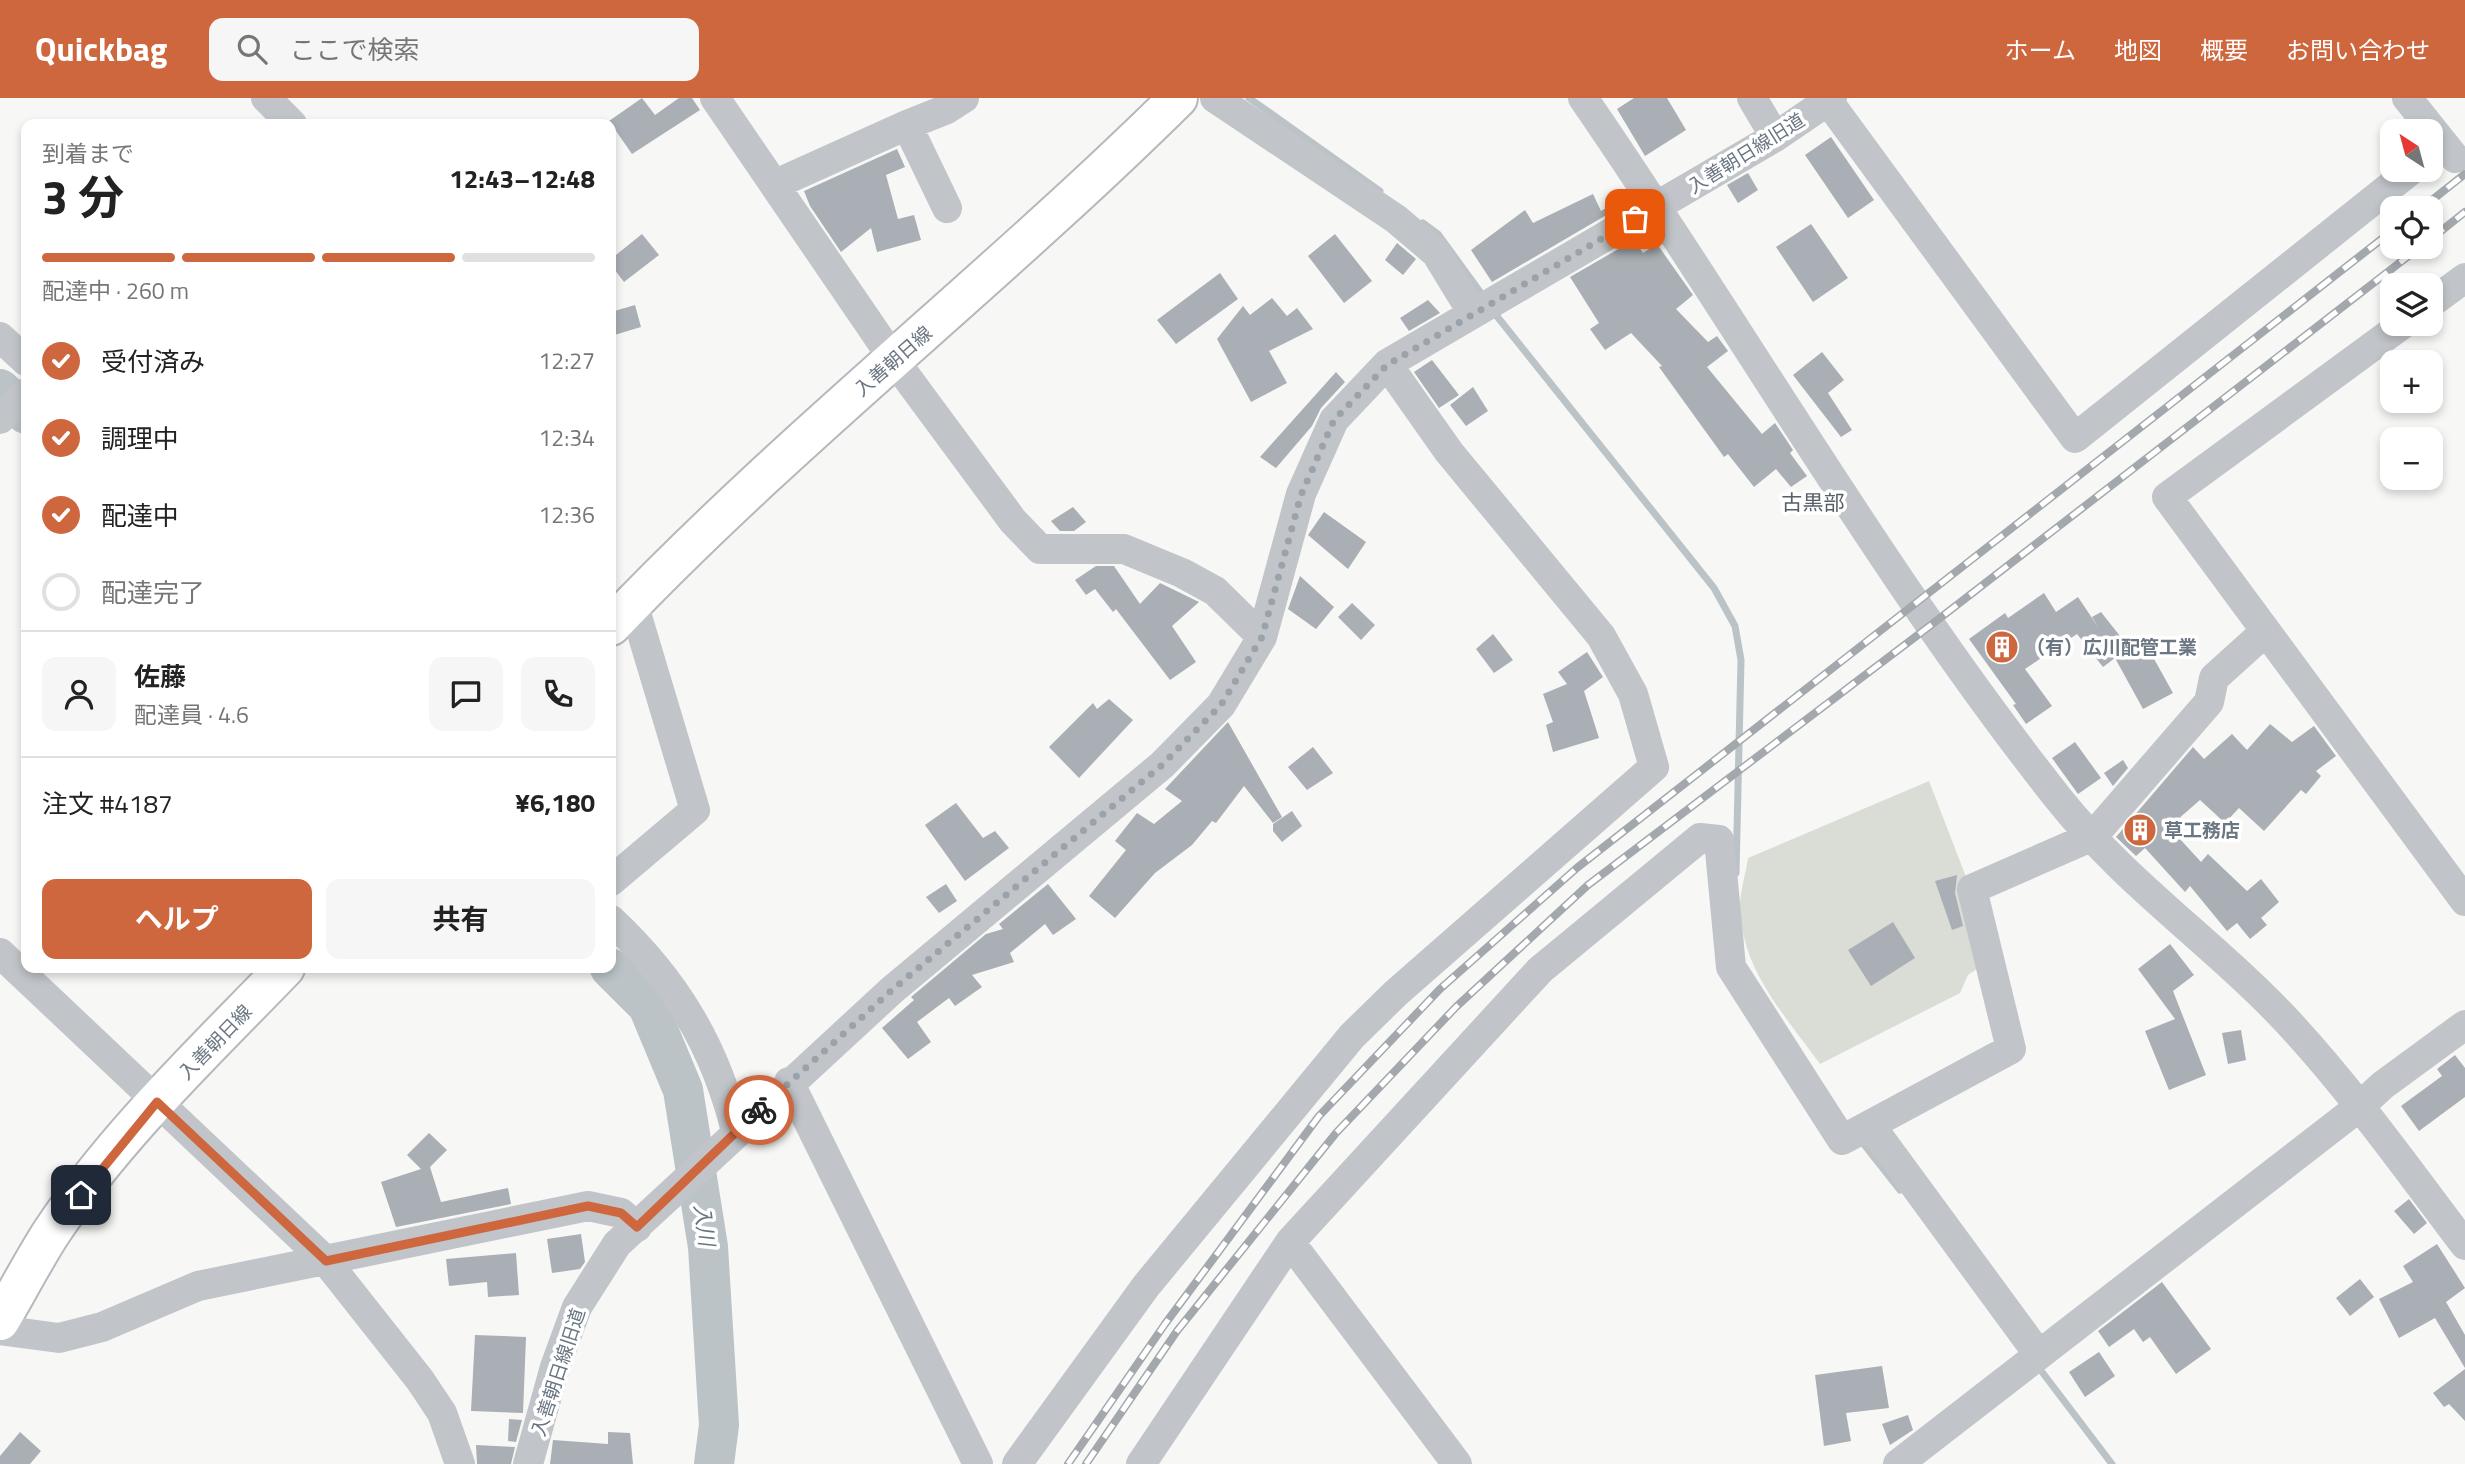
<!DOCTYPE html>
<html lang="ja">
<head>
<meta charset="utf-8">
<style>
  body { margin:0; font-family:"Titillium Web","Noto Sans JP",sans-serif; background:#f6f6f6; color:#222; height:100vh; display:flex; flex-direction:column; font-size:26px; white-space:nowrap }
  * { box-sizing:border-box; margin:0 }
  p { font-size:23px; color:#767676 }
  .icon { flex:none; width:38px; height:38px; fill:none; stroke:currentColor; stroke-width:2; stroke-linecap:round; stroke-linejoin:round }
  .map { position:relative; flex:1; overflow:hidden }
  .panel { position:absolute; left:21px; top:21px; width:595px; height:854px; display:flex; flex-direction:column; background:#fff; border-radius:14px; box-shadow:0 4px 10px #0003 }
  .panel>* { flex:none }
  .needle { width:46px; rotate:324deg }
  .controls { position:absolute; left:2380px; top:21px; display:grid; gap:14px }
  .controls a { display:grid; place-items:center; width:63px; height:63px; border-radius:14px; background:#fff; box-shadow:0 4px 10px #0003; font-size:35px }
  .pin { position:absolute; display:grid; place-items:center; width:60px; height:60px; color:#fff; margin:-30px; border-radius:14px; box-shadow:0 4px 10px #0006 }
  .courier { position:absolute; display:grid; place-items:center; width:70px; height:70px; margin:-35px; border:5px solid #ce663e; border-radius:50%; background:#fff; color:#222; box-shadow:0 2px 9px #0007 }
  .summary em { font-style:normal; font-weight:700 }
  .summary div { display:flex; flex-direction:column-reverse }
  .summary { display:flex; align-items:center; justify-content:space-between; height:119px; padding:0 21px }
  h1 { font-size:46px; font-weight:700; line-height:52px }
  .bar { display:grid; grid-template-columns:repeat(4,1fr); gap:10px 7px; align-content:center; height:84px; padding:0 21px }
  .bar i { height:9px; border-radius:5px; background:#e0e0e0 }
  .bar .selected { background:#ce663e }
  .bar p { grid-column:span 4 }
  .line { display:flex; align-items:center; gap:18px; padding:0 21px; border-top:2px solid #e0e0e0 }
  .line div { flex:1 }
  .round { display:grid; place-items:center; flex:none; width:74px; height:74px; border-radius:14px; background:#f6f6f6 }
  ol { padding:0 21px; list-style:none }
  li { display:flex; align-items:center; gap:21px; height:77px }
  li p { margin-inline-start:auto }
  li .icon { padding:7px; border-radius:50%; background:#ce663e; color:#fff; stroke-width:4 }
  li:last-child { color:#767676 }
  li i { width:38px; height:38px; border:4px solid #e0e0e0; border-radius:50% }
  .button { display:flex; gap:14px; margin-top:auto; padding:14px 21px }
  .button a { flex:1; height:80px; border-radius:14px; background:#ce663e; color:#fff; font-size:28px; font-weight:700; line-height:80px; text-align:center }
  .button a+a { background:#f6f6f6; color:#222 }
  header { display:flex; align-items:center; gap:42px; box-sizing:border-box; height:98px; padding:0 35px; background:#ce663e; color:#fff }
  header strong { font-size:33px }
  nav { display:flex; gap:38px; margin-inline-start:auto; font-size:24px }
  .search { width:490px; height:63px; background:#f6f6f6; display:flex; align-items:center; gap:18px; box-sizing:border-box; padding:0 24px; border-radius:14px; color:#767676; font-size:26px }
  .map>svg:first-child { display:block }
  .green { fill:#d9ddd6 }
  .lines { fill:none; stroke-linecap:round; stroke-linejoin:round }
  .stream { stroke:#bbc3c7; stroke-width:7 }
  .river { stroke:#bbc3c7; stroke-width:40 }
  .building { fill:#a9afb4 }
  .major-casing { stroke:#b5b8bc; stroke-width:42 }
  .minor { stroke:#c1c4c8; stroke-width:30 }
  .major { stroke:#fff; stroke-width:38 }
  .rail-casing { stroke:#a3a8ad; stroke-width:8 }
  .rail { stroke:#fff; stroke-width:5; stroke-dasharray:16; stroke-linecap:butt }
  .done { stroke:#9ba3aa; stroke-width:7; stroke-dasharray:0 12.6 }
  .route { stroke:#ce663e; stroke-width:9 }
  .labels { text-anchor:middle; stroke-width:7; stroke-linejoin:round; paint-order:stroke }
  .street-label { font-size:19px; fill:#6a7682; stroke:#fff }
  .poi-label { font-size:19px; font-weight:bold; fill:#6a7682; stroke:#fff; text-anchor:start }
  .neighbourhood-label { font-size:21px; fill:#576068; stroke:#fff }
  .water-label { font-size:21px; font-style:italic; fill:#66767e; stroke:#fff }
</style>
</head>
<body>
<header>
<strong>Quickbag</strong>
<div class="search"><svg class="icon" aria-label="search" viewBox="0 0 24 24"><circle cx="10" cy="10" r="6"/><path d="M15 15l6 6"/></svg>ここで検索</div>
<nav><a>ホーム</a><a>地図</a><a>概要</a><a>お問い合わせ</a></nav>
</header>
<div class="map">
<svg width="2465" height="1366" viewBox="0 0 2465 1366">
  <rect width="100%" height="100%" fill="#f7f7f5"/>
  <path class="green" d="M1929,683l39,101 16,82 -16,11 -8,18 -140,71c-35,-49 -79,-94 -80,-158 0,-15 6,-33 8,-48z"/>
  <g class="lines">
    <path class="stream" d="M1249,0l131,93
      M1423,125l15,11 48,66
      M1492,212l222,278 21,38 6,34 -5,213
      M1859,1040l41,52
      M2036,1266l76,100"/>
    <path class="river" d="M0,291l26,25
      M610,870l38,38 35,84 25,157 11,178 -5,39"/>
  </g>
  <path class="building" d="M642,0l13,17 24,-17h13l8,12 -68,44 -23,-33z
    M1634,0h33l19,32 -41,26 -28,-47z
    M1831,39l43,63 -26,18 -43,-63z
    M897,51l8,18 -19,8 12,44 16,-4 7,25 -44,12 -6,-24 -30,24 -31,-46 -6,-15z
    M1748,75l10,17 -20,13 -11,-18z
    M1593,96l8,17 10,-6 4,5 -123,72 -21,-32 54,-40 8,13z
    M1811,126l37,54 -35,24 -37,-55z
    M642,136l17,21 -35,27 -13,-17v-6z
    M1335,136l37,47 -28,22 -36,-47z
    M1634,142l9,13 14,-9 36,51 -17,14 32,33 9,-6 11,15 -21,16 55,67 13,-11 18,27 -3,3 17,23 -16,11 -15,-18 -22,18 -26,-33 -4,3 -65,-90 3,-1 -31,-33 -26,17 -15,-21 9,-6 -29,-46z
    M1397,145l19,16 -13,16 -18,-15z
    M1220,175l18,26 -62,45 -19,-24z
    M1272,200l15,18 10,-8 16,21 -44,22 18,32 -36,19 -34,-63 26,-33 7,9z
    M1428,202l12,13 -31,18 -9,-13z
    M635,207l6,22 -30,9v-24z
    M1822,254l22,28 -16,13 24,37 -11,7 -48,-62z
    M1432,262l27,35 -20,13 -25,-36z
    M1336,274l9,10 -24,26 -9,18 -36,42 -16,-11z
    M1473,289l15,24 -22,15 -16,-21z
    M1073,409l13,15 -12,9h-14l-9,-10z
    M1324,414l42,30 -18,27 -40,-34z
    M1096,468h18l26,38 20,-21 39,19 -27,24 24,36 -26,18 -54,-71 -3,3 -18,-23 -9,6 -11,-15z
    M1300,478l34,31 -18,22 -28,-20z
    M2044,495l12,19 22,-15 20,30 -6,-10 9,-5 34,43 13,-7 25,45 -30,16 -28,-51 -12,9 -26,-33 -52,35 27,37 -26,18 -13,-19 3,-1 -47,-65 36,-26 3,5z
    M1352,505l23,22 -14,15 -23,-23z
    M1493,536l20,26 -19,13 -18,-24z
    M1587,554l16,25 -19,14 15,47 -46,14 -7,-27 7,-3 -10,-28 24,-10 -9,-12z
    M1109,601l24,21 -54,58 -30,-31 44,-44 4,6z
    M1228,624l54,95 -9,6 -29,-37 -28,37 -4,-2 -20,24 -37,28 -40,45 -26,-22 37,-46 -11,-9 22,-28 17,11 28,-23 -17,-12z
    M2270,626l22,18 22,-16 22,30 -20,15 5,5 -15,18 -5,-4 -37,41 -25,-23 -14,15 -25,-23 -31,27 32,35 7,-8 39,37 14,-12 18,23 -18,16 6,7 -17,14 -13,-16 -10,8 -37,-45 -5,6 -40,-44 -9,8 -20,-19 77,-90 11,12 28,-25 15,16z
    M2075,644l26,36 -23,16 -26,-36z
    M1313,649l20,26 -26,17 -19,-23z
    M2123,662l5,8 -15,18 -9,-13z
    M956,705l27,35 12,-7 14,17 -44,33 -40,-56z
    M1292,713l10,15 -20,16 -9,-11v-7z
    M1957,777l-2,18 8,33 -11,4 -17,-49z
    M946,786l11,17 -18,12 -13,-16z
    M1048,786l28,35 -23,16 -8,-11 -35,29 4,9 -42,13 10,12 -27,19 -6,-8 -32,24 14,20 -23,17 -26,-31 32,-28 -3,-3 75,-63 17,-5 -4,-5z
    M1893,824l22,36 -44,28 -23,-36z
    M2170,846l24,31 -21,16 33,84 -37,15 -24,-59 30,-12 -37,-50z
    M2241,932l5,30 -18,4 -6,-31z
    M2455,957l10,13v29l-46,34 -18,-25 41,-30 -5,-7z
    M429,1035l18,17 -17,17 11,35 67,-14 3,16 -115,23 -15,-45 40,-13 -14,-14z
    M2409,1101l18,24 -13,11 -20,-23z
    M581,1136l4,28 -5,7 -28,4 -5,-34z
    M2437,1146l28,44 -19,14 19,33v33l-30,-50 -36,20 -20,-39 34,-17 -10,-16z
    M516,1155l3,42 -31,2 -1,-15 -38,4 -3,-27z
    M2360,1181l14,18 -24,19 -14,-18z
    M2162,1184l49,67 -35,25 -26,-37 -7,5 -9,-13 -25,18 -11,-16z
    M475,1237l51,2 -3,76 -52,-2z
    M2099,1254l16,24 -30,21 -16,-25z
    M1882,1268l7,42 -43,5 5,28 -27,5 -9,-71z
    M2465,1271v52l-16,-17 -5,3 -11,-14z
    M1908,1317l5,15 -23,15 -8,-21z
    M509,1321l13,1 -6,22 -8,-1z
    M20,1334l21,19 -11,13h-30v-8z
    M608,1334l22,1 3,31h-83l3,-24 55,4z
    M476,1347l39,2 -4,17h-34z"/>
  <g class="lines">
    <defs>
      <path id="major" d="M611,528c178,-187 383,-346 567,-528
        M0,1223c17,-29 33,-60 51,-88 65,-98 153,-181 234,-265"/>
    </defs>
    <use href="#major" class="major-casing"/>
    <path class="minor" d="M266,0l26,26
      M715,0l179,262 119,161 27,28h84l58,24 33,18 47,46
      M1215,0l181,121 40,34 36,59
      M1583,0c160,232 300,479 475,700 67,85 157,146 230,224 64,69 120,148 177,223
      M1752,0l23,39
      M2407,0l48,60
      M1828,3l247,337 336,-268
      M907,27l40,-16 17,-11
      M776,86l131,-59 40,83
      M2431,205l34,-25
      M2403,226l-236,173 298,404
      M0,239l26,24
      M0,321l26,-26
      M611,783l84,-71 -62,-207
      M611,822c64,60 104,126 125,211
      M0,855l326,308 94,119 22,33 18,51
      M789,984l189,382
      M1871,1028l168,229
      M1290,1144l167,222
      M0,1232l59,8 43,-11 96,-41 390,-80 33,7 16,14
      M528,1366l27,-97 22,-60 40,-63 275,-254 270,-225 59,-60 41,-68 39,-143 33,-74 53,-56 388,-227 57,-39
      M1017,1366l129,-178 206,-250 44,-43 258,-226 -21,-73 -32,-58 -152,-184 -62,-88
      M1141,1366l149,-222 250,-272 160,-132 19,2 12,127 111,173 169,-91 -39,-160 121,-53 116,-134 5,-24 52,-47
      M1898,1366l461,-357 24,-22 82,-60"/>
    <use href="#major" class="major"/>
    <defs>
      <path id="rail" d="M2422,110l43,-34
        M2431,141l34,-27
        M1068,1366l97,-140 154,-208 121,-127 138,-122 814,-636
        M1086,1366l91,-133 159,-198 120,-126 132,-122 343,-260 489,-378"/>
    </defs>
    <use href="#rail" class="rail-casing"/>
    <use href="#rail" class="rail"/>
  </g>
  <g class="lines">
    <path class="done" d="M759,1012l133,-120 270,-225 59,-60 41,-68 39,-142 33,-75 53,-55 248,-146"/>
    <path class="route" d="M81,1097l76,-93 169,159 262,-55 33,7 16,14 122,-117"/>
  </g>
  <defs>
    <symbol id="building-disc" viewBox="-11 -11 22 22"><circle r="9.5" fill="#ce663e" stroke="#fff"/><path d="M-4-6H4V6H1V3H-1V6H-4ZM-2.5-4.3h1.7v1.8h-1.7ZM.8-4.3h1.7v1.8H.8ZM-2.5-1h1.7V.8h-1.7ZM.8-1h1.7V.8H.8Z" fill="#fff"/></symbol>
  </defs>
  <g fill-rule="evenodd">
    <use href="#building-disc" x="1983" y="530" width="38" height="38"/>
    <use href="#building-disc" x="2121" y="713" width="38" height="38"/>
  </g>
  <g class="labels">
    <g class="street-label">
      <text transform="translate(1746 55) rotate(-32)" y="7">入善朝日線旧道</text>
      <text transform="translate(893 263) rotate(-41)" y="7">入善朝日線</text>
      <text transform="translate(215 944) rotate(-46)" y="7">入善朝日線</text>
      <text transform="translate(558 1274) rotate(-72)" y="7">入善朝日線旧道</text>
    </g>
    <g class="poi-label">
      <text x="2026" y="556">（有）広川配管工業</text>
      <text x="2164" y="739">草工務店</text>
    </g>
    <g class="neighbourhood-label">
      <text x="1813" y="412">古黒部</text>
    </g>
    <g class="water-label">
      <text transform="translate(704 1127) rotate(82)" y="7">入川</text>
    </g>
  </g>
</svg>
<div class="controls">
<a><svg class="needle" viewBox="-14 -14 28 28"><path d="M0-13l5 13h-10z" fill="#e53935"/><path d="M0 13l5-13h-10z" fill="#767676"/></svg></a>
<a><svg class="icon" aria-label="locate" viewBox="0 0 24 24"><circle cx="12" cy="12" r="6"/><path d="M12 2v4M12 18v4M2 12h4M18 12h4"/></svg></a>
<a><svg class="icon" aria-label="layers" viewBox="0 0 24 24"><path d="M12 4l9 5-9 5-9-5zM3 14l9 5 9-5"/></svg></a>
<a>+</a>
<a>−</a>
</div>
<div class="pin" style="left:1635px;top:121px;background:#ea580c"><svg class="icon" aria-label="bag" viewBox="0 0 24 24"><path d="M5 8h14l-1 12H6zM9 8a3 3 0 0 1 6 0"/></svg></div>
<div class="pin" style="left:81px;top:1097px;background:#1f2937"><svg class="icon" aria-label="home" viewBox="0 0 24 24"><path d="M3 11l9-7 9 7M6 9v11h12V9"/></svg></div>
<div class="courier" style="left:759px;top:1012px"><svg class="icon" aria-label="bike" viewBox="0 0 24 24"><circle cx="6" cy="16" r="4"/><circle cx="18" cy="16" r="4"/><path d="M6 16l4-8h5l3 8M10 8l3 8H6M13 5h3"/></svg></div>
<section class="panel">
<div class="summary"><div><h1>3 分</h1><p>到着まで</p></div><em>12:43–12:48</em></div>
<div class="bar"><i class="selected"></i><i class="selected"></i><i class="selected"></i><i></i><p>配達中 · 260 m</p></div>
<ol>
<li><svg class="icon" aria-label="check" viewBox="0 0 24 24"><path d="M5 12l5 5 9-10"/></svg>受付済み<p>12:27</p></li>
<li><svg class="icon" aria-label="check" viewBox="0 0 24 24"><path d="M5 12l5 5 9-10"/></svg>調理中<p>12:34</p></li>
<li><svg class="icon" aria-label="check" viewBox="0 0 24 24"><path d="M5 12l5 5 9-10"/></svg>配達中<p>12:36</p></li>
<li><i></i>配達完了</li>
</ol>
<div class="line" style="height:126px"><a class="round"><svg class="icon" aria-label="person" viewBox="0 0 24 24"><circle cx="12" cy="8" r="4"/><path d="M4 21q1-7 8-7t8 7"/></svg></a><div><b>佐藤</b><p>配達員 · 4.6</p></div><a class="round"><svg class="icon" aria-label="chat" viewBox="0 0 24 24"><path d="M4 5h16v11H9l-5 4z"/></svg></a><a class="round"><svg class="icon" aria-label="phone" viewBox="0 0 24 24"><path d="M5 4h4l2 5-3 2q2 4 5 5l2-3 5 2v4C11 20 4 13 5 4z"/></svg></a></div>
<div class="line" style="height:91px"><div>注文 #4187</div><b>¥6,180</b></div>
<div class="button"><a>ヘルプ</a><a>共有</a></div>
</section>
</div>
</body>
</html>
